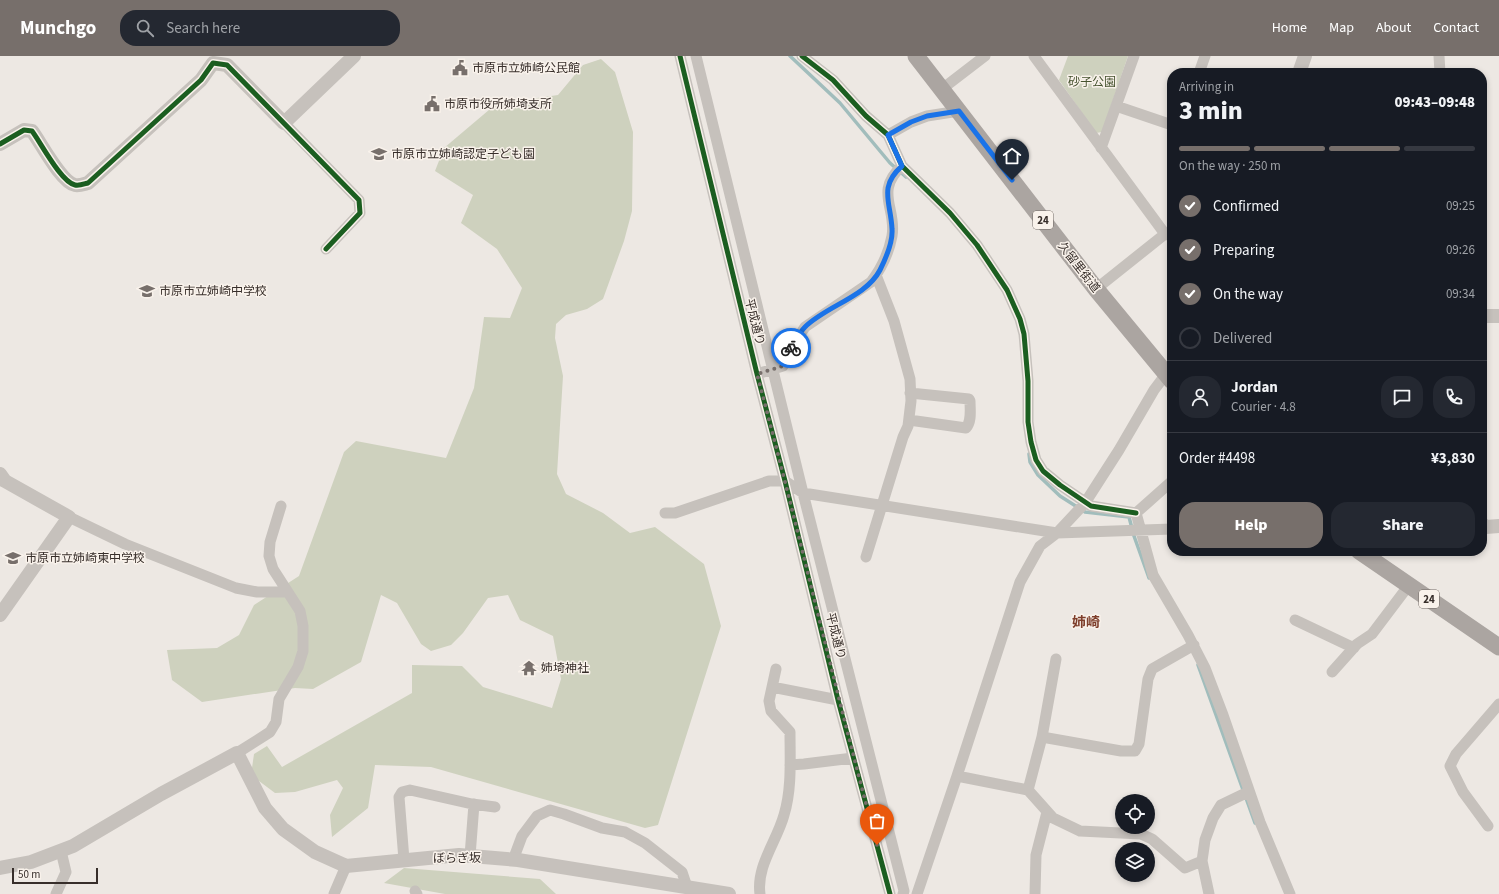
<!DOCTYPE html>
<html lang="en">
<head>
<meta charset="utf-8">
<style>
  body { margin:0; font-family:"Source Sans 3","Noto Sans JP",sans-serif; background:#242831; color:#f1f3f6; height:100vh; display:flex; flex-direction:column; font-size:15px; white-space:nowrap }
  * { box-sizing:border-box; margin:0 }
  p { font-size:13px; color:#9ea1a6 }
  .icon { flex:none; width:22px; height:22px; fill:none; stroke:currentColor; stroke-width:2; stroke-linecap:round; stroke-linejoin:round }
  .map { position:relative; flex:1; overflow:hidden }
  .drawer { position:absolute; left:1167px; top:12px; width:320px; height:488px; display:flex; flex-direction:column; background:#171b24; border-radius:16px; box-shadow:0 2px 6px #0003 }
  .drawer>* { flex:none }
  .tools { position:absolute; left:1115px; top:738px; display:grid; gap:8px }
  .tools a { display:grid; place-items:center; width:40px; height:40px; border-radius:50%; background:#171b24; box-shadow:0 2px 6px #0003; font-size:20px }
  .scale { position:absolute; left:12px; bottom:10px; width:86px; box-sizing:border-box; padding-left:4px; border:2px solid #372e2a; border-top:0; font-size:11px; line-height:14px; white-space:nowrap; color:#372e2a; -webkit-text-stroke:3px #f9f2eb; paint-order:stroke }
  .pin { position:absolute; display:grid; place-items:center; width:34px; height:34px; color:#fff; margin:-41px -17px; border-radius:50% 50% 50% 0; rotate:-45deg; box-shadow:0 0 4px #0007 }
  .pin .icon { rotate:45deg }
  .courier { position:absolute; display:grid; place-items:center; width:40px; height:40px; margin:-20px; border:3px solid #1a73e8; border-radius:50%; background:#fff; color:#222; box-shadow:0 1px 5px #0007 }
  .head em { font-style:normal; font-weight:800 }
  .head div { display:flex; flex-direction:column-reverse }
  .head { display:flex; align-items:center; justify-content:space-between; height:68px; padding:0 12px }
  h1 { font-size:26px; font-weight:800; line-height:30px }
  .bar { display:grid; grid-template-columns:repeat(4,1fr); gap:6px 4px; align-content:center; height:48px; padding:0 12px }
  .bar i { height:5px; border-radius:3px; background:#363941 }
  .bar .active { background:#776f6b }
  .bar p { grid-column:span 4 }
  .line { display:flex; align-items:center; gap:10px; padding:0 12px; border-top:1px solid #363941 }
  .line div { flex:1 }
  .round { display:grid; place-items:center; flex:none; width:42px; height:42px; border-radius:16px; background:#242831 }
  ol { padding:0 12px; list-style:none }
  li { display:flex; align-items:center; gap:12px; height:44px }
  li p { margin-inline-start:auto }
  li .icon { padding:4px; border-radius:50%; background:#776f6b; color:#fff; stroke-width:4 }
  li:last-child { color:#9ea1a6 }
  li i { width:22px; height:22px; border:2px solid #363941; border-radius:50% }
  .action { display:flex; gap:8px; margin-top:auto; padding:8px 12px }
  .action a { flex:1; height:46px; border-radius:16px; background:#776f6b; color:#fff; font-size:16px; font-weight:800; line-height:46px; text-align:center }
  .action a+a { background:#242831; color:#f1f3f6 }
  header { display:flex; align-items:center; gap:24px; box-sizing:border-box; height:56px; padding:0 20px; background:#776f6b; color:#fff }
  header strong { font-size:19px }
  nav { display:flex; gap:22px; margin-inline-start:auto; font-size:14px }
  .search { width:280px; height:36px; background:#242831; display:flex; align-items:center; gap:10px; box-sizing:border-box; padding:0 14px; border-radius:16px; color:#9ea1a6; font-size:15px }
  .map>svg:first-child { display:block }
  .green { fill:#ced1be }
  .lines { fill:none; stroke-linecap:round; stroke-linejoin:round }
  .stream { stroke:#a1bdbc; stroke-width:3.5 }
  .minor { stroke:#c6c1bc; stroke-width:11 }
  .tertiary { stroke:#c6c1bc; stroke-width:14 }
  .primary { stroke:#aba5a1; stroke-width:17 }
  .cycleway-casing { stroke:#f9f2eb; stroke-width:8 }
  .cycleway { stroke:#1b5e20; stroke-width:5 }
  .done { stroke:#776f6b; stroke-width:4; stroke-dasharray:0 7.2 }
  .route { stroke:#1a73e8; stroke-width:5 }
  .labels { text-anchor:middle; stroke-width:3; stroke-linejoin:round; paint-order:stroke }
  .shield { fill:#f9f2eb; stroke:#716964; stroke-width:1 }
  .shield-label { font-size:11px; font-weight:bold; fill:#372e2a }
  .poi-label { font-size:12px; fill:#372e2a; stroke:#f9f2eb; text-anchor:start }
  .park-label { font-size:12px; fill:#465330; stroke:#f9f2eb }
  .street-label { font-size:12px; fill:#372e2a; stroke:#f9f2eb }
  .quarter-label { font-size:14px; font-weight:bold; fill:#7e3e2b; stroke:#f9f2eb }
</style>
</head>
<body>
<header>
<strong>Munchgo</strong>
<div class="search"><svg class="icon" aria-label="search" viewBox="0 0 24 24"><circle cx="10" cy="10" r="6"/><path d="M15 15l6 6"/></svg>Search here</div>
<nav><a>Home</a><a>Map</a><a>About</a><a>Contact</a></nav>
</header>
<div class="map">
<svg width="1499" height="838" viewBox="0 0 1499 838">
  <rect width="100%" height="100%" fill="#ede8e3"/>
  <path class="green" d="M1068,0h60l-26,76 -6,1 -37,-53z
    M601,3l14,13 18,60 -1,79 -8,30 -21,58 -16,10 -21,6 -10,9 -1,14 8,38 -6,98 9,20 37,19 27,20 25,-6 49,37 17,62 -63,199 -13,3 -214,-61 -56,-2 -7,43 -36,29 -2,-22 13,-27 -6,-8 -42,12 -20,1 -24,-18 3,-21 13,-8 15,21 130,-74v-28l50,1 21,21 69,21 9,-29 -8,-43 -33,-16 -12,-25 -20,3 -25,35 -12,12 -20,6 -10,-7 -24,-41 -16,-8 -20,67 -48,27 -18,-1 -93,14 -30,-22 -5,-30 50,-2 22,-13 15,-30 45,-29 45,-124 12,-11 90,17 28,-70 10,-71 26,1 12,-30 -25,-39 -36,-26 12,-28 -38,-24 9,-23 52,-44 62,-9 25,-30z
    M404,812l136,11 16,15h-111l-61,-11z"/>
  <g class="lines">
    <path class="stream" d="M790,0l50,47 50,60 16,14
      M1029,398l1,8 8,13 22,21 25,16 44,5 5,19 15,42
      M1198,609l57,158"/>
    <path class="minor" d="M680,0l77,318 28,107 53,219 52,194
      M696,0l107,437 101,398 -1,3
      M802,0l31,24 33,36 22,19 14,31 48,47 27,32 30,45 13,29 4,15 4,47v41l3,20 5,18 7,11 17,14 31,21 45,7
      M1034,0l131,178 7,2
      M1439,0l1,17
      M1199,17l6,-17
      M942,33l43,-33
      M1116,50l56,19
      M284,67l75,77 1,13 -34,36
      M888,79l23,-13 16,-6 32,-5
      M1101,92l33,-92
      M1096,233l69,-55
      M757,318l26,-8 7,-16 15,-23 66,-45c10,-13 18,-30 21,-46 5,-27 -18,-45 10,-70
      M909,364l57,8c6,-7 4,-18 4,-27l-1,-2 -59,-6
      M665,457h10l94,-32h16l18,12 254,40 115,-4
      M1136,457l17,62 35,60 17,33 18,47 37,107 30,72
      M1136,457l36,-32
      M69,461l56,27 111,44 21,4h30
      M866,501l37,-120 5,-11 3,-25 -1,-22 -16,-58 -18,-46
      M1295,564l59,28
      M1332,616l25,-28 15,-10 37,-49
      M772,631l66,13
      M1042,681l79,14h14l4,-7 9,-65 4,-10 42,-24
      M237,697l33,-21 6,-10 3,-23 19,-32 5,-16v-25l-3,-15 -27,-42 -4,-13 1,-14 11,-36
      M790,709l14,-1 49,-6
      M957,720l71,14 25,28 27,13 61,3 11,5 33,29 17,-7
      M1028,734l14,-53 14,-78
      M1488,770l-25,-34 -13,-26 6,-12 43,-50
      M470,800l4,-52
      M404,804l-5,-63 3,-5 8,-2 62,14 23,3
      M513,804l9,-24 15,-20 13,-6 14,4 38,14 23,4 20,11 37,29 5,15
      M415,835l2,3
      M56,838l10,-22 -5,-21
      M334,838l12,-28
      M760,838c-4,-28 17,-53 24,-79 8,-26 6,-56 6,-83l-19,-21 -2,-10 7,-32
      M917,838l40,-118 63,-194 20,-36 17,-13 28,-30 34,-53 35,-60 12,-16
      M1035,838l1,-39 11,-43
      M1209,838l-7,-33 3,-21 8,-22 8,-13 27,-13"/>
    <path class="tertiary" d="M1299,17l6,-17
      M0,88l24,-14 8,1c9,12 29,51 43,54 4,1 9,-1 13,-2l113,-103 12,-17 14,2 57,58 70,-67
      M1482,260h17
      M0,418l5,7 64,36 -69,98
      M1482,468l4,3 13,-1
      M0,812l31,-6 42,-16 88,-52 76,-41 28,55 18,21 32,23 31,14 113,-11 59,5 211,34"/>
    <path class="primary" d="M916,0l180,233 76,92
      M1359,495l140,96"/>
    <defs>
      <path id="cycleway" d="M680,0l77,318 28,107 53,219 52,194
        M802,0l31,24 33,36 22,19 14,31 48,47 27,32 30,45 13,29 4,15 4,47v41l3,20 5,18 7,11 17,14 31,21 45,7
        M0,88l24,-14 8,1c9,12 29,51 43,54 4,1 9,-1 13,-2l113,-103 12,-17 14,2 132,135 1,13 -34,36"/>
    </defs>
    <use href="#cycleway" class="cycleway-casing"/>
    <use href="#cycleway" class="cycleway"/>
  </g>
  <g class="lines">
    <path class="done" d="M791,292l-8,18 -26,8c42,157 78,315 120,471"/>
    <path class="route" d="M791,292c5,-7 8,-15 14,-21 21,-21 61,-30 75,-57 6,-12 13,-28 12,-41 -1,-26 -14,-42 10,-63l-14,-31 23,-13 16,-6 32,-5 53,69"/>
  </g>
  <defs>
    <symbol id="civic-bare" viewBox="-9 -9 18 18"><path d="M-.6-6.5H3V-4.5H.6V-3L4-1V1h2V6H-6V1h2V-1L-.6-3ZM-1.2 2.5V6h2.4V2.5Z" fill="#776f6b" stroke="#f9f2eb" stroke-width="2.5" paint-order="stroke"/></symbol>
    <symbol id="school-bare" viewBox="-9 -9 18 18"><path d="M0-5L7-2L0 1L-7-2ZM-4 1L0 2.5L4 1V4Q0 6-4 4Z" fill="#776f6b" stroke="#f9f2eb" stroke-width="2.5" paint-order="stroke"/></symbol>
    <symbol id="temple-bare" viewBox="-9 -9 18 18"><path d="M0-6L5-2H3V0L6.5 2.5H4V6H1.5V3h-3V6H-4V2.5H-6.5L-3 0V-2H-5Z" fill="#776f6b" stroke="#f9f2eb" stroke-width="2.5" paint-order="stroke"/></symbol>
  </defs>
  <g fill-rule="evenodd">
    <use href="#civic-bare" x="449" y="1" width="22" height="22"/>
    <use href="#civic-bare" x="421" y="37" width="22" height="22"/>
    <use href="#school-bare" x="368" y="87" width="22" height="22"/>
    <use href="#school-bare" x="136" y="224" width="22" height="22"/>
    <use href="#school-bare" x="2" y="491" width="22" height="22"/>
    <use href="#temple-bare" x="518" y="601" width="22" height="22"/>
  </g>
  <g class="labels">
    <g class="shield">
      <rect x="1033" y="155" width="20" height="18" rx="3"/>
      <rect x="1419" y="534" width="20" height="18" rx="3"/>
    </g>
    <g class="shield-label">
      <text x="1043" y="168">24</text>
      <text x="1429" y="547">24</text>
    </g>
    <g class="poi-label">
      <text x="472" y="16">市原市立姉崎公民館</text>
      <text x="444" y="52">市原市役所姉埼支所</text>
      <text x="391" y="102">市原市立姉崎認定子ども園</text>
      <text x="159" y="239">市原市立姉崎中学校</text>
      <text x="25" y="506">市原市立姉崎東中学校</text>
      <text x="541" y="616">姉埼神社</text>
    </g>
    <g class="park-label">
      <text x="1092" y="30">砂子公園</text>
    </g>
    <g class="street-label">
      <text transform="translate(1079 211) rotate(52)" y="4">久留里街道</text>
      <text transform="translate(755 266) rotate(76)" y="4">平成通り</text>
      <text transform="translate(836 580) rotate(76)" y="4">平成通り</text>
      <text x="457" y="806">ぼらぎ坂</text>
    </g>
    <g class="quarter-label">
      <text x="1086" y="571">姉崎</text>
    </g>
  </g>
</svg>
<div class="tools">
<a><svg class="icon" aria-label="locate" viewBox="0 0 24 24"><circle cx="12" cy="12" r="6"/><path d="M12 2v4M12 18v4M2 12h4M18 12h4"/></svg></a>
<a><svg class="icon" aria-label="layers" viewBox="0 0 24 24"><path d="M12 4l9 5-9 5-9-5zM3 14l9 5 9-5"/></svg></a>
</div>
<div class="scale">50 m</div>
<div class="pin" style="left:877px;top:789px;background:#ea580c"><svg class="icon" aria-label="bag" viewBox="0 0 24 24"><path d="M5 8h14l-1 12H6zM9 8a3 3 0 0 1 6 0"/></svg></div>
<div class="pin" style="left:1012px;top:124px;background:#1f2937"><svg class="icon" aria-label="home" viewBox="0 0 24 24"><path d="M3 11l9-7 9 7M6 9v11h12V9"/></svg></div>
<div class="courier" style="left:791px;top:292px"><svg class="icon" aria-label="bike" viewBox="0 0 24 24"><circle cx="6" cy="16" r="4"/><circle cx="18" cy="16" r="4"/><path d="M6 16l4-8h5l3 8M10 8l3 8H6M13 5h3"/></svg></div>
<section class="drawer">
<div class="head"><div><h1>3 min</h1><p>Arriving in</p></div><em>09:43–09:48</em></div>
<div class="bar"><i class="active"></i><i class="active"></i><i class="active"></i><i></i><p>On the way · 250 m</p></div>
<ol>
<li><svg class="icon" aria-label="check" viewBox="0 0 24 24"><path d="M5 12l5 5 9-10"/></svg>Confirmed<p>09:25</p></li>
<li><svg class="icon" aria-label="check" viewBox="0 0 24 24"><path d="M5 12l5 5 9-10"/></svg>Preparing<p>09:26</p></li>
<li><svg class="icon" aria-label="check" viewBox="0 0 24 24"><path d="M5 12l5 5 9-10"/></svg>On the way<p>09:34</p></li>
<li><i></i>Delivered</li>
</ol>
<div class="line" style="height:72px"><a class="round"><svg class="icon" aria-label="person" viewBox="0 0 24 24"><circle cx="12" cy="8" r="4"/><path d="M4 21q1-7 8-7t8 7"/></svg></a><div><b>Jordan</b><p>Courier · 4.8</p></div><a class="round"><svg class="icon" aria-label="chat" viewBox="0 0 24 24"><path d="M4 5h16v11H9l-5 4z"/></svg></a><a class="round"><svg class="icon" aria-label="phone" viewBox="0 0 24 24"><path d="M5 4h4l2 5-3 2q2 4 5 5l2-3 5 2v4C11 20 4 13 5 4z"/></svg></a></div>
<div class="line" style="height:52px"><div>Order #4498</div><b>¥3,830</b></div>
<div class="action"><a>Help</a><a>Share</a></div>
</section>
</div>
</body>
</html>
